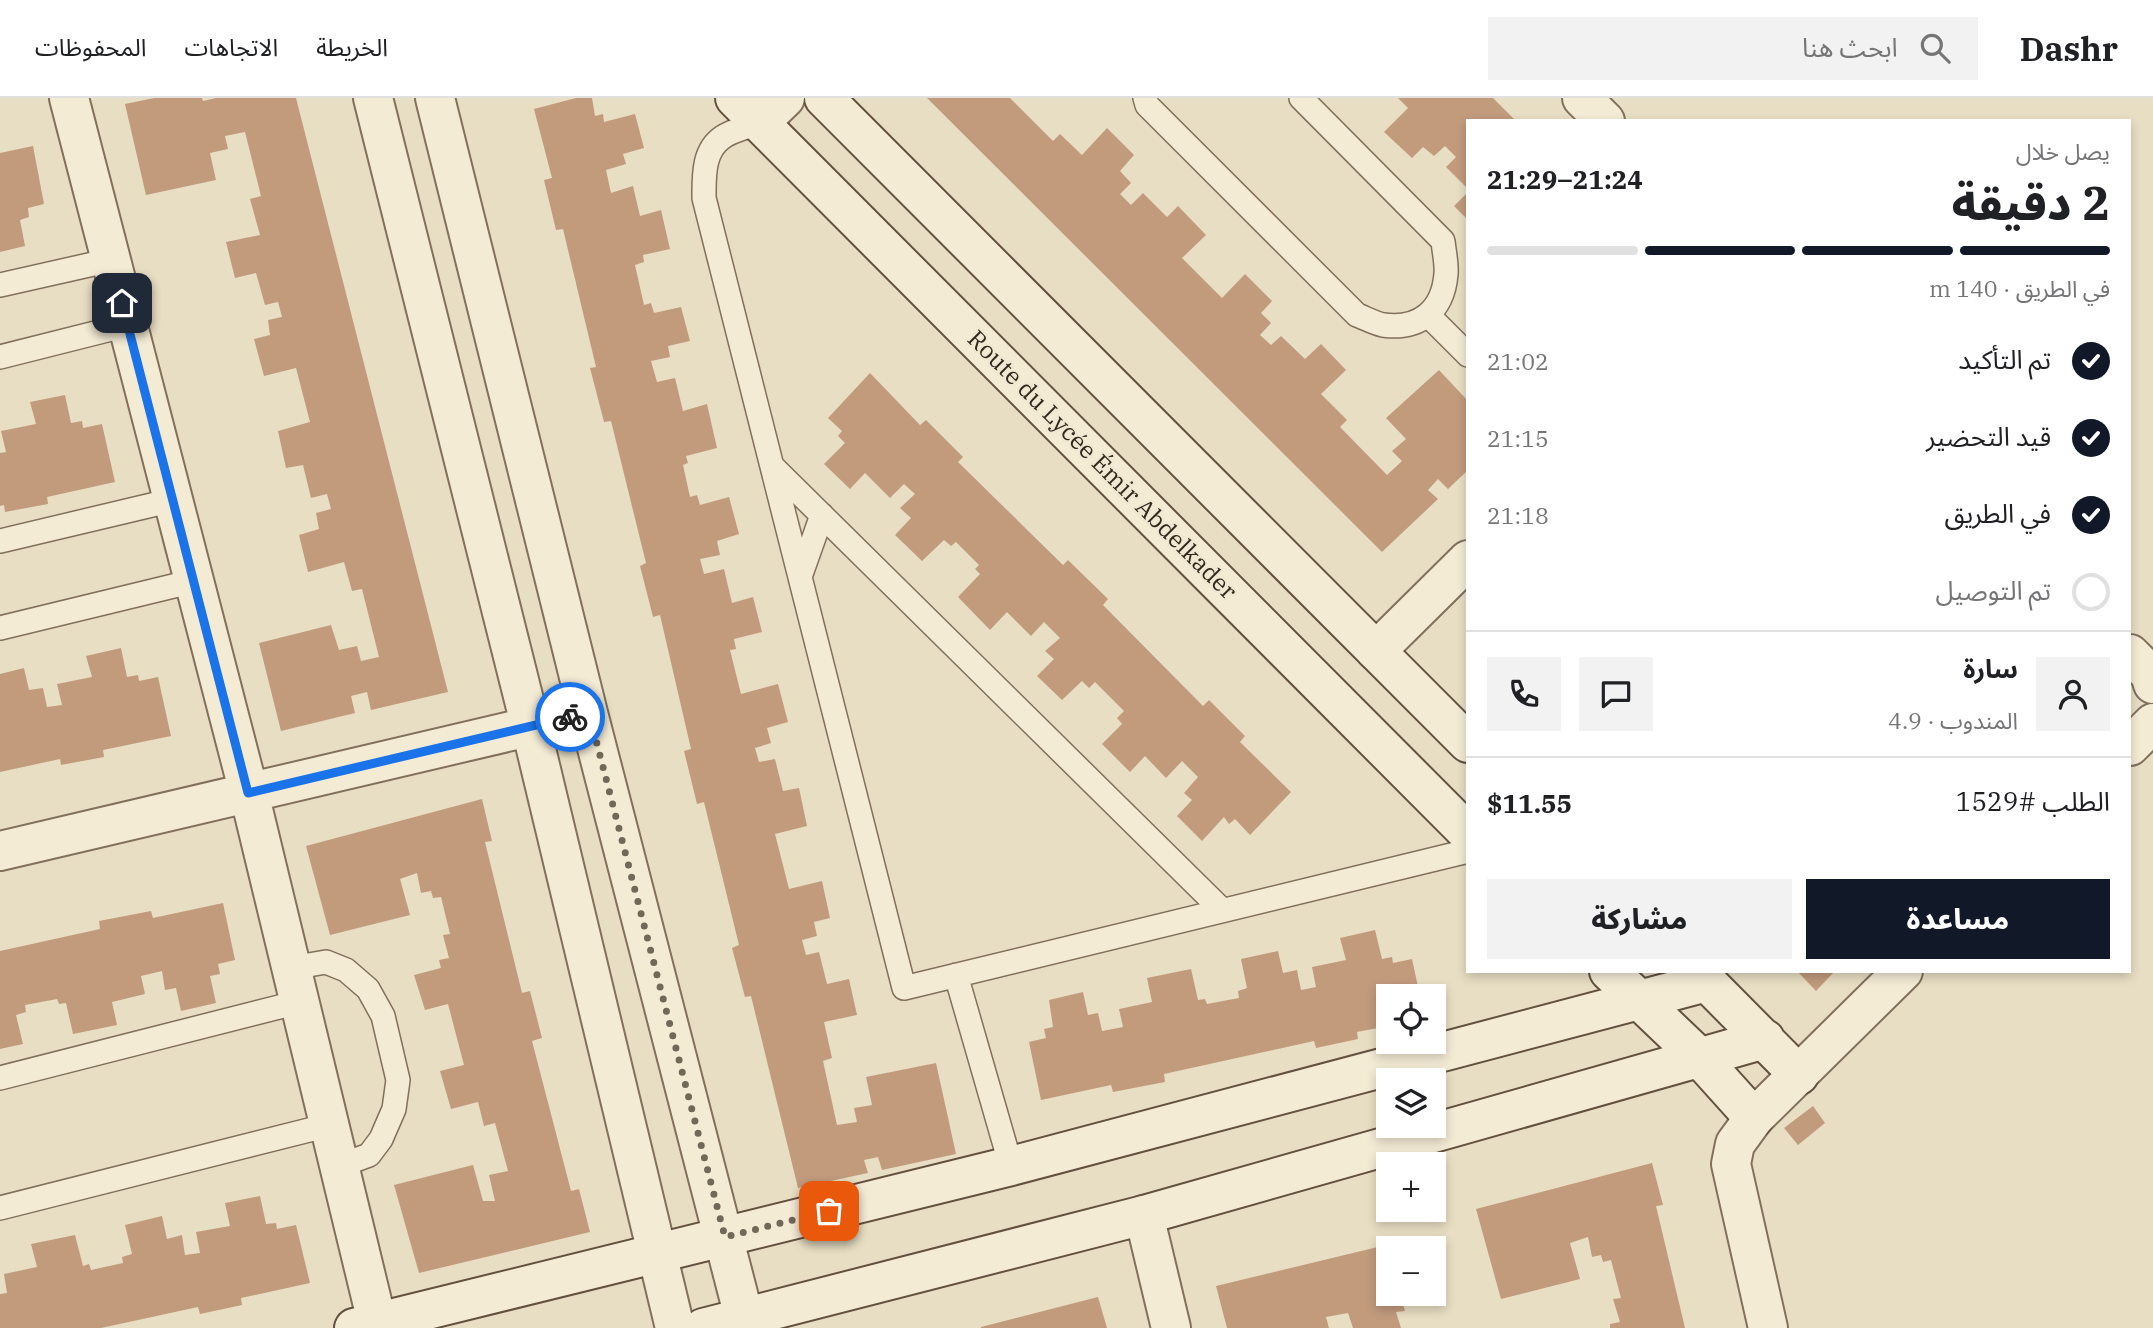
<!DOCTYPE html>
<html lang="ar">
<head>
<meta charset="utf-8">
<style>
  body { margin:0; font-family:"IBM Plex Serif","Noto Sans Arabic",serif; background:#f2f2f2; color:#202124; direction:rtl; height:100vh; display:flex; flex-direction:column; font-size:26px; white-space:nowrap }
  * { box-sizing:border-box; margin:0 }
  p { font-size:23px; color:#757577 }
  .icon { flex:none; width:38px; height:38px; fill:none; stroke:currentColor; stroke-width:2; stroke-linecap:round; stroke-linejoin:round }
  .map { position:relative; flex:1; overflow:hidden; direction:ltr }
  .drawer { position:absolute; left:1466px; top:21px; width:665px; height:854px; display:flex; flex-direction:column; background:#fff; border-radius:0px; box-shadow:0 4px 10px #0003; direction:rtl }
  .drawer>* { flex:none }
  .fabs { position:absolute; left:1376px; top:886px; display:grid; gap:14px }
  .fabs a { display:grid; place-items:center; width:70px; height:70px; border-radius:0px; background:#fff; box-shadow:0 4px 10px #0003; font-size:35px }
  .pin { position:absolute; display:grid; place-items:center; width:60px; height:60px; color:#fff; margin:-30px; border-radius:14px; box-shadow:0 4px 10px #0006 }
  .courier { position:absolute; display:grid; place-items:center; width:70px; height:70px; margin:-35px; border:5px solid #1a73e8; border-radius:50%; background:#fff; color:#222; box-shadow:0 2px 9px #0007 }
  .overview em { font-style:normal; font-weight:800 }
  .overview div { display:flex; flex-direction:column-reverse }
  .overview { display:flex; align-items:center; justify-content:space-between; height:119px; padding:0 21px }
  h1 { font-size:46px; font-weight:800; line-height:52px }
  .bar { display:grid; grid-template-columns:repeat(4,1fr); gap:10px 7px; align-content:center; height:84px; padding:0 21px }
  .bar i { height:9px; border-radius:5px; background:#e0e0e0 }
  .bar .active { background:#111827 }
  .bar p { grid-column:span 4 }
  .line { display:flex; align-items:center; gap:18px; padding:0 21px; border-top:2px solid #e0e0e0 }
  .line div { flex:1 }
  .round { display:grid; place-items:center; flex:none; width:74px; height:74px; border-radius:0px; background:#f2f2f2 }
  ol { padding:0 21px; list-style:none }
  li { display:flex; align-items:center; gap:21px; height:77px }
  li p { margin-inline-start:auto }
  li .icon { padding:7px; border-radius:50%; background:#111827; color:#fff; stroke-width:4 }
  li:last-child { color:#757577 }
  li i { width:38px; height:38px; border:4px solid #e0e0e0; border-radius:50% }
  .cta { display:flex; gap:14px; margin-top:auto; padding:14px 21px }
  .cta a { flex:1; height:80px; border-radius:0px; background:#111827; color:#fff; font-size:28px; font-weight:800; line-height:80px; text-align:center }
  .cta a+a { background:#f2f2f2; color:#202124 }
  header { display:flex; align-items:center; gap:42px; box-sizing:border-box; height:98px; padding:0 35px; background:#fff; border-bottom:2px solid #e0e0e0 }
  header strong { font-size:33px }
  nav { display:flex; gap:38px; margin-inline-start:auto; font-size:24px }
  .search { width:490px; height:63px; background:#f2f2f2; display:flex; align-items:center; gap:18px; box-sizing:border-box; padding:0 24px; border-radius:0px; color:#757577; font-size:26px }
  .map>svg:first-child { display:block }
  .building { fill:#c29b7d }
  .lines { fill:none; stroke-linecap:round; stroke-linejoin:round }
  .lane-casing { stroke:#80705c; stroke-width:26 }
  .street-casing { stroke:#80705c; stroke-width:42 }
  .secondary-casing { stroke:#62513f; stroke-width:42 }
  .lane { stroke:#f4ebd5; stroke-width:23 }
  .street { stroke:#f4ebd5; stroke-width:38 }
  .secondary { stroke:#f4ebd5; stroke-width:38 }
  .done { stroke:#726858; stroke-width:7; stroke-dasharray:0 12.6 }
  .route { stroke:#1a73e8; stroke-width:9 }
  .labels { text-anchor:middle; stroke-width:5; stroke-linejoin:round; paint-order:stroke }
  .street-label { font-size:24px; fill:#32281e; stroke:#f1e8d2 }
</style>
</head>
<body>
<header>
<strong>Dashr</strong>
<div class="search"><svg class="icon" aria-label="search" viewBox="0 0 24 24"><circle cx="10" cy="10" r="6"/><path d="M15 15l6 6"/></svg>ابحث هنا</div>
<nav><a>الخريطة</a><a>الاتجاهات</a><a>المحفوظات</a></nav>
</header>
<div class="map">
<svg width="2153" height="1230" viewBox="0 0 2153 1230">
  <rect width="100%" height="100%" fill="#e8dec3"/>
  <path class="building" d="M154,0h48l1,3 13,-3h80l152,594 -77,18 -4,-18 -16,4 4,17 -74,18 -22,-88 72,-18 8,25 18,-4 4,15 18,-4 -17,-68 -10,2 -8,-29 -36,10 -9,-37 20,-6 -3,-16 15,-4 -4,-15 -16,4 -8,-33 -17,3 -8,-37 32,-9 -14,-54 -32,8 -10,-37 16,-4 -2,-15 14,-3 -4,-15 -13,3 -9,-32 -21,5 -9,-36 34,-7 -10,-36 11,-3 -16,-64 -20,4 3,13 -18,4 6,27 -70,15 -21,-91z
    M576,0h16l3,18 8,-2 1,8 31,-8 9,34 -21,6 3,10 -20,6 5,23 22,-7 7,30 21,-6 9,39 -27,6 1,7 -9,3 9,40 7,-2 3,10 27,-6 9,34 -22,5 2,11 -19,4 6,21 18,-4 8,33 24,-7 10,44 -31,8 2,7 -5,2 7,32 7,-2 3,10 29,-8 10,37 -22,7 3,14 -20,4 4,15 20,-5 8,34 21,-6 9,35 -28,7 2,10 -6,1 11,44 37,-10 10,38 -21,6 4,15 -16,5 4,14 16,-3 8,32 16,-3 8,38 -32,8 14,55 33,-8 8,37 -16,4 3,14 -15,4 4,15 13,-3 8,32 22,-5 8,36 -33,7 8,36 -9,3 14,64 20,-3 -3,-14 18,-3 -6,-28 70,-14 20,91 -74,16 -4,-13 -14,3 4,13 -70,15 -47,-192 -6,1 -13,-49 7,-3 -35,-143 -7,2 -13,-53 7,-2 -31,-134 -7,2 -13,-51 6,-3 -35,-142 -7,1 -14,-54 6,-1 -33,-138 -7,1 -12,-50 8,-2 -18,-69z
    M927,0h83l43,43 7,-7 22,21 25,-27 27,27 -14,16 11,12 -11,11 11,11 12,-12 24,24 11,-11 28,29 -24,23 40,40 23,-24 27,27 -11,12 10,10 -11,12 11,10 10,-9 24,23 16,-15 25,26 -25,24 26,26 -7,7 47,48 15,-14 -10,-10 14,-12 -20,-21 53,-48 29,31v69l-20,19 -10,-10 -10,11 10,9 -56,53z
    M1398,0h95l23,23h-48v68l-22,-22 10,-10 -11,-11 -11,10 -11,-9 -11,11 -28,-26 24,-24z
    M33,48l11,58 -16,4 1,9 -9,3 5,26 -25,6v-99z
    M1468,94v28l-14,-14z
    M870,275l50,52 6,-5 37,37 -5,5 105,103 5,-5 40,39 -5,6 100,101 6,-6 36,36 -5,6 51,50 -41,43 -15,-16 -6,5 -5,-7 -22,24 -25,-25 15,-16 -8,-7 14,-16 -16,-16 -16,17 -21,-22 -15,16 -28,-28 20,-20 -5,-6 7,-7 -29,-29 -6,6 -7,-7 -20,19 -25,-24 17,-17 -9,-8 15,-13 -16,-16 -13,14 -24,-24 -17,18 -32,-33 22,-23 -5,-5 4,-4 -23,-23 -5,4 -7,-6 -22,21 -27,-26 16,-17 -11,-10 15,-14 -11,-10 -14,14 -25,-25 -15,16 -26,-25 21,-21 -7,-7 4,-5 -14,-13z
    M65,297l6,28 11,-2 1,7 19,-4 13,58 -68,15 1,7 -43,8 -1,-7 -4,1v-53l6,-1 -5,-21 35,-7 -6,-22z
    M121,550l6,29 11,-2 1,6 19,-4 13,59 -68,14 1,7 -43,8 -1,-6 -60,13v-98l24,-6 5,22 14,-2 4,19 15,-2 -5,-21 35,-7 -6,-21z
    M482,701l10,42 -7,1 37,151 8,-2 12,47 -10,3 39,150 8,-2 11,43 -171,41 -25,-88 79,-20 10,36h12l-6,-26 19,-4 -13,-48 -11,3 -6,-24 -27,7 -11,-38 24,-6 -16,-61 -23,6 -11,-35 27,-7 -2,-8 10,-2 -6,-23 7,-1 -9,-37 -8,1 -2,-7 -10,2 -4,-20 -17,6 10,36 -80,20 -24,-89z
    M223,805l12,57 -17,4 2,10 -10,2 6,27 -35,8 -5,-23 -11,2 -3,-19 -21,5 4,18 -33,8 5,23 -44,9 -7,-31 -7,1 -2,-5 -32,6 1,7 -10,3 7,29 -23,5v-98l100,-22 -1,-8 52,-10 2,7z
    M1375,832l7,29 10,-2 1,6 19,-4 8,37h-32v30l-31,6 1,7 -42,9 -2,-7 -150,33 1,8 -52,10 -2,-7 -70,15 -12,-58 17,-4 -2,-9 9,-2 -4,-27 34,-8 5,23 10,-2 4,18 21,-4 -4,-18 33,-7 -5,-24 44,-9 7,31 7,-1 2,5 32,-6 -1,-7 9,-3 -6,-29 37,-8 5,22 14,-3 4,20 15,-3 -4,-20 34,-7 -6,-22z
    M1797,873h38l-19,20z
    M1813,1008l12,17 -27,22 -14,-17z
    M1652,1065l11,42 -7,1 29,122h-75v-4l10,-2 -7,-23 8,-1 -10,-38 -8,2 -2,-7 -9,2 -4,-20 -18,6 10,36 -79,20 -25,-90z
    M260,1098l6,28 10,-1 1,6 19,-4 14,58 -69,15 1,7 -42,9 -2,-7 -97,21h-101v-34l7,-1 -3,-19 33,-7 -6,-23 44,-9 8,31 6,-2 2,6 32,-7 -1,-6 10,-3 -7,-29 37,-9 5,23 15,-4 3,20 15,-2 -4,-21 34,-6 -5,-23z
    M1411,1141l2,9h-25v45h35l2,7 -22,4 2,7 -9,1 5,16h-48l-5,-15 -22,4 3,11h-102l-11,-42z
    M1098,1199l9,31h-126v-1z"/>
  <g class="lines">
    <defs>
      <path id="lane" d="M1145,0l2,7 210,210c8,3 17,8 26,10 36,5 60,-14 63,-51 1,-10 -2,-22 -3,-33l-142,-143
        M760,24c-11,5 -27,8 -37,15 -20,13 -19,39 -19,61l200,790 564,-137
        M0,187l111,-25
        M1429,218l39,39
        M0,259l127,-32
        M772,368l450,444
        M0,443l173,-41
        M800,479l22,-62
        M0,530l194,-47
        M291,870l35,-6 20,8 22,19 15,27 15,64 -4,29 -13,30 -12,16 -30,11
        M956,877l55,191
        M0,980l299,-76
        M0,1110l329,-83"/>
      <path id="street" d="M69,0l180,695 128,529
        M373,0l158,630 144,600
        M435,0l153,615 156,604
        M1582,0l23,23
        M760,24l25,-24
        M1376,553l92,-91
        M2130,556l20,20 3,10
        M2130,648l23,-23
        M0,753l588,-138
        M1144,1117l27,113
        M1768,1230l-37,-164 4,-20 19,-26 149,-147"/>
      <path id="secondary" d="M735,0l733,735
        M824,0l644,645
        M1609,873l91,87 54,60
        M1696,873l103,104
        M354,1230l657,-162 696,-184
        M703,1230l441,-113 621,-176"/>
    </defs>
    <use href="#lane" class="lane-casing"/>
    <use href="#street" class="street-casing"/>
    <use href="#secondary" class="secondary-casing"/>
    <use href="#lane" class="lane"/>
    <use href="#street" class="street"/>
    <use href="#secondary" class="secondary"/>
  </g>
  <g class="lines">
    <path class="done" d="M570,619l19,-4 136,524 104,-26"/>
    <path class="route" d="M122,205l126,490 322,-76"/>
  </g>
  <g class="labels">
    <g class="street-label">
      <text transform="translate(1102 367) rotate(45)" y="8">Route du Lycée Émir Abdelkader</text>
    </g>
  </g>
</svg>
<div class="fabs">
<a><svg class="icon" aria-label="locate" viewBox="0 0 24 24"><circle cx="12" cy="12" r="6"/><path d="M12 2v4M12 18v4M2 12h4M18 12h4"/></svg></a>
<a><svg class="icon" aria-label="layers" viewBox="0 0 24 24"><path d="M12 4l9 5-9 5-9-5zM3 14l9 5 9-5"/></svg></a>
<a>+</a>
<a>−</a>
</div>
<div class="pin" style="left:829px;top:1113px;background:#ea580c"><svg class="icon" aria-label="bag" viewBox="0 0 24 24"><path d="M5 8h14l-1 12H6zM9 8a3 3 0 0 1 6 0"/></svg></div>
<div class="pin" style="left:122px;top:205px;background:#1f2937"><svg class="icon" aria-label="home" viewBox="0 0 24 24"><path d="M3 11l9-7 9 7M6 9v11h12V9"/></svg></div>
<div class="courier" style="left:570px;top:619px"><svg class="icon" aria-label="bike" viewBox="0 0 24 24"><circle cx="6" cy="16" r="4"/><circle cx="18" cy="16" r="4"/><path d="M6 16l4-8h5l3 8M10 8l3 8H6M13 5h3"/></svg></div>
<section class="drawer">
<div class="overview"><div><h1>2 دقيقة</h1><p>يصل خلال</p></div><em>21:24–21:29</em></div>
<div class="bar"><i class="active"></i><i class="active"></i><i class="active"></i><i></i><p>في الطريق · 140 m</p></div>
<ol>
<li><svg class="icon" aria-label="check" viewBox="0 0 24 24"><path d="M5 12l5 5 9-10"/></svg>تم التأكيد<p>21:02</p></li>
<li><svg class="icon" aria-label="check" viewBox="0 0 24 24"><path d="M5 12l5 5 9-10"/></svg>قيد التحضير<p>21:15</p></li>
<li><svg class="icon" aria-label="check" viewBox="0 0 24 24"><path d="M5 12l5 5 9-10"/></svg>في الطريق<p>21:18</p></li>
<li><i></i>تم التوصيل</li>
</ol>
<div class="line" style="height:126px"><a class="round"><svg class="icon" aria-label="person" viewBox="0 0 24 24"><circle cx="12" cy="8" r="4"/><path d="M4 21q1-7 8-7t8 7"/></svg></a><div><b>سارة</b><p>المندوب · 4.9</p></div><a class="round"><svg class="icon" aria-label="chat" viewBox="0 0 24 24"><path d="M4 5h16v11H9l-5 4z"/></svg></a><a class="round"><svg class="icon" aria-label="phone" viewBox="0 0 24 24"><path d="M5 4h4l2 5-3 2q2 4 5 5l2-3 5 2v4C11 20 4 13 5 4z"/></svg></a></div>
<div class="line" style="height:91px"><div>الطلب #1529</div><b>$11.55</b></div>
<div class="cta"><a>مساعدة</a><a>مشاركة</a></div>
</section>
</div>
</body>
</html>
